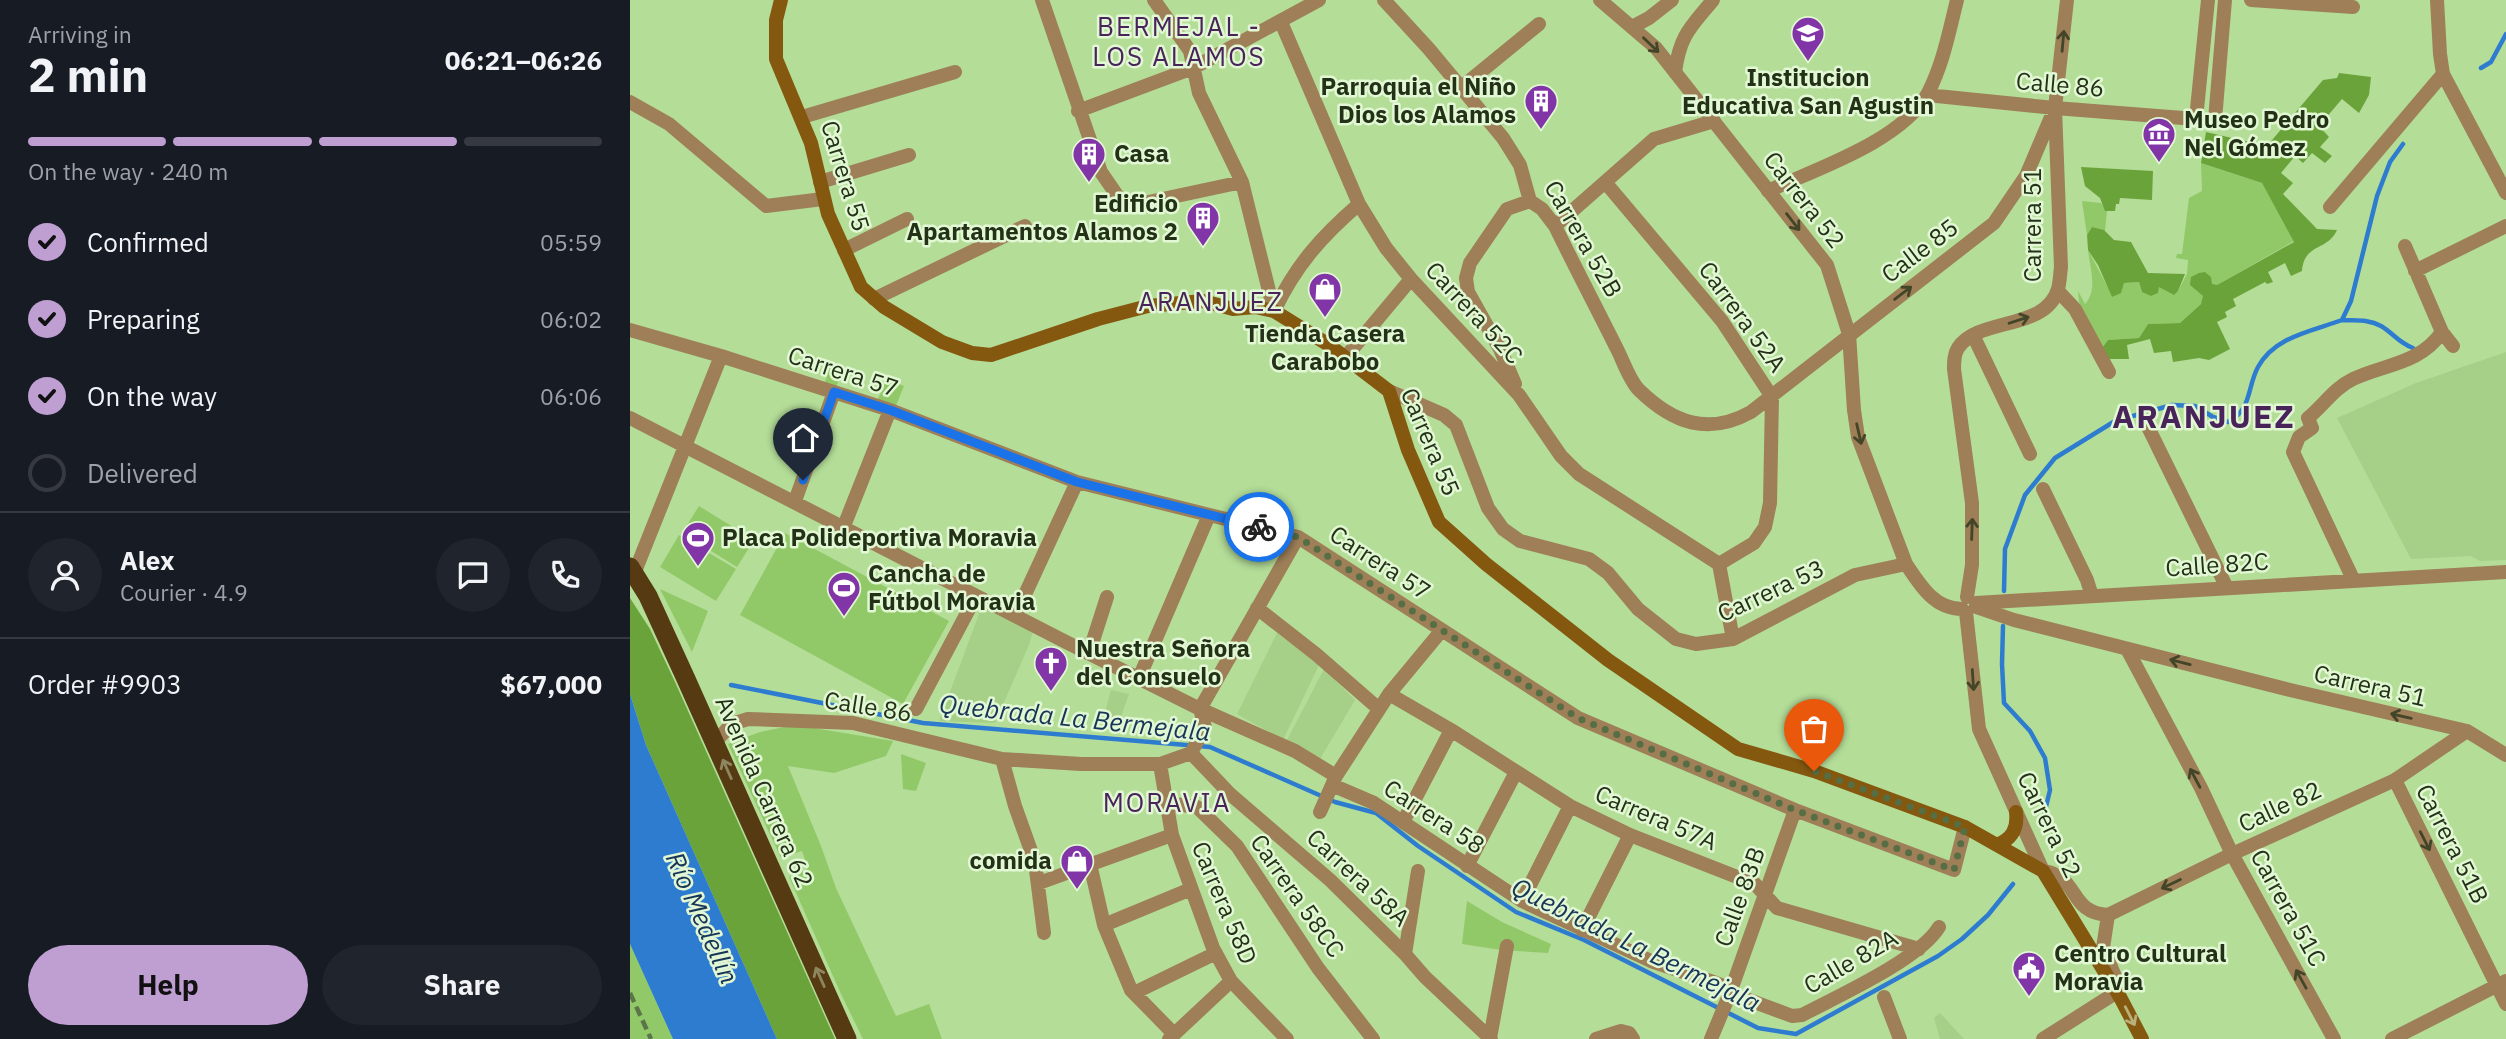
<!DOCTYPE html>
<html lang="en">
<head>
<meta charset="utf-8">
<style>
  body { margin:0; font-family:"IBM Plex Sans",sans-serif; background:#20242c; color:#f1f3f6; height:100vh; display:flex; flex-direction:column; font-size:26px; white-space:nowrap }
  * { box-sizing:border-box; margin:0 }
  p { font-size:23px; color:#9ea1a6 }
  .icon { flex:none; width:38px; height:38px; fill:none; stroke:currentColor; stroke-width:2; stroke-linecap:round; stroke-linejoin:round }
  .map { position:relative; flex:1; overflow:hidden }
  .side { display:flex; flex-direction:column; background:#171b24; width:630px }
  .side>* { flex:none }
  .pin { position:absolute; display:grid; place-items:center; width:60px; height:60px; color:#fff; margin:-72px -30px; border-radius:50% 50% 50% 0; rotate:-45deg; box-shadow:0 0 7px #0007 }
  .pin .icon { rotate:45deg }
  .courier { position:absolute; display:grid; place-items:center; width:70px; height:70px; margin:-35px; border:5px solid #1a73e8; border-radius:50%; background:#fff; color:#222; box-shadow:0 2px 9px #0007 }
  .overview em { font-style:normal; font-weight:700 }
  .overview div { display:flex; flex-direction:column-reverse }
  .overview { display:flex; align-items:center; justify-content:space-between; height:119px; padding:0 28px }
  h1 { font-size:46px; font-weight:700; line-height:52px }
  .bar { display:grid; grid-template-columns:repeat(4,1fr); gap:10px 7px; align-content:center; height:84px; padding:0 28px }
  .bar i { height:9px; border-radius:5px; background:#363941 }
  .bar .selected { background:#bf9ed2 }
  .bar p { grid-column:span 4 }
  .line { display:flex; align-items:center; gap:18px; padding:0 28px; border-top:2px solid #363941 }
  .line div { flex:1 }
  .round { display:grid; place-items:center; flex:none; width:74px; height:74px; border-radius:37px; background:#20242c }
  ol { padding:0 28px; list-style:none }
  li { display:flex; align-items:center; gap:21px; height:77px }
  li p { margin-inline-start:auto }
  li .icon { padding:7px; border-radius:50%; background:#bf9ed2; color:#111; stroke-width:4 }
  li:last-child { color:#9ea1a6 }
  li i { width:38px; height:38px; border:4px solid #363941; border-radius:50% }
  .cta { display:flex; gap:14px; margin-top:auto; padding:14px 28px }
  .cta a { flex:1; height:80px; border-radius:42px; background:#bf9ed2; color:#111; font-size:28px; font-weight:700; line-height:80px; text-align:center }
  .cta a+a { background:#20242c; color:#f1f3f6 }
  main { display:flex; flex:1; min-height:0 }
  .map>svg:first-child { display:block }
  .built { fill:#a6d087 }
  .green { fill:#92c968 }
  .forest { fill:#6ba33b }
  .water { fill:#2e7ccf }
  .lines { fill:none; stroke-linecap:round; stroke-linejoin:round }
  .stream { stroke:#2e7ccf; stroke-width:4.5 }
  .minor { stroke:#9e7f58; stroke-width:14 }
  .tertiary { stroke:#9e7f58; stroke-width:14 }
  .secondary { stroke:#85580f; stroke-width:14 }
  .trunk { stroke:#563a11; stroke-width:19 }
  .rail { stroke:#5b7549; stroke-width:4.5; stroke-dasharray:10 5; stroke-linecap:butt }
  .oneway { stroke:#424527 }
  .oneway2 { stroke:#8e865f }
  .oneway3 { stroke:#b8af7b }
  .done { stroke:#566e44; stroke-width:7; stroke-dasharray:0 12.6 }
  .route { stroke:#1a73e8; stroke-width:9 }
  .labels { text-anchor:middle; stroke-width:5; stroke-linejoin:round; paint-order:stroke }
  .poi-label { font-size:24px; font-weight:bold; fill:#233217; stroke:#e2f7d4; text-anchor:start }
  .street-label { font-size:24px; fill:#233217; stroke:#e2f7d4 }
  .neighbourhood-label { font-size:26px; letter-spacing:2px; fill:#48245a; stroke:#e2f7d4 }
  .water-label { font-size:26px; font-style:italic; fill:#173557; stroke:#e2f7d4 }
  .district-label { font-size:32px; font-weight:bold; letter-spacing:2px; fill:#48245a; stroke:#e2f7d4 }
</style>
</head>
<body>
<main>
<section class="side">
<div class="overview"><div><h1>2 min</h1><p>Arriving in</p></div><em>06:21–06:26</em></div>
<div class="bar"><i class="selected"></i><i class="selected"></i><i class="selected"></i><i></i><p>On the way · 240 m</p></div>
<ol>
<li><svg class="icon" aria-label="check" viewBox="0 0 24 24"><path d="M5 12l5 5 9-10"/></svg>Confirmed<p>05:59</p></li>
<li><svg class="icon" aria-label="check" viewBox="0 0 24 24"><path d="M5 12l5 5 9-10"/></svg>Preparing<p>06:02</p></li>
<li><svg class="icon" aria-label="check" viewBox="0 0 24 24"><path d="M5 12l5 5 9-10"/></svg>On the way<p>06:06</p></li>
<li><i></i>Delivered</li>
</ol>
<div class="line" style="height:126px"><a class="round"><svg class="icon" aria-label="person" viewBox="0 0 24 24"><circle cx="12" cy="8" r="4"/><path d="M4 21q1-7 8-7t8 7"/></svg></a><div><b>Alex</b><p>Courier · 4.9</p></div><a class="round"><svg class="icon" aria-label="chat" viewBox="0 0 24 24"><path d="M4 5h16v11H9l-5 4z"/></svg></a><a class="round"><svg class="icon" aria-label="phone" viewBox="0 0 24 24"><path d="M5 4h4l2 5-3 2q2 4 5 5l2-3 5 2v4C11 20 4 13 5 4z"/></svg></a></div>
<div class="line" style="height:91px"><div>Order #9903</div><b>$67,000</b></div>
<div class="cta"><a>Help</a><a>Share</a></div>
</section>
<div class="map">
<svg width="1876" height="1039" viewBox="0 0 1876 1039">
  <rect width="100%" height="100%" fill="#b4dd98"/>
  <path class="built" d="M1876,352v208l-26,1 -9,-5 -60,3 -74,-141 79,-35z
    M352,606l51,25 -4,14 -34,78 -56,-2z
    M647,633l42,32 -36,75 -46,-26z
    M694,669l31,31 -35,59 -33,-19z
    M481,690l18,4 -13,37 -16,-1z
    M1310,1013l24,26h-24l-6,-21z"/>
  <path class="green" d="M1571,163l61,20 32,58 -77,44h-5l-11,19 -21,19 -32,1 -9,14 -31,2 -6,8 -23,-46 -1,-11 7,13c13,-14 5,-36 3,-54l25,47 11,-14 15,-1 3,10 17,-5 19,4 9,-17 1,-14 -12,-2 1,-4h5l7,-56 13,-7z
    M1452,201l19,2 6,8 -2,20 -13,-4 -5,8z
    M201,363l12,6 -7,19 -12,-3z
    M257,379l17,7 -9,22 -18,-7z
    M69,506l55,34 -17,27 -55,-34z
    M155,533l164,88 -46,83 -163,-89z
    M49,535l57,34 -20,32 -56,-34z
    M30,589l48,22 -16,41z
    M165,725l98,16 -7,15 -52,17 -46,-7 33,80 15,42 60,128 33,-12 13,35h-79l-22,-45 -52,-117 19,-8 -6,-18 -21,7 -53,-114 32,-12z
    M271,754l25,9 -10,28 -13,-2z
    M837,901l35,21 49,22 -3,9 -47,-3 -39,-6z
    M0,944l43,95h-43z"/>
  <path class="forest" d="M1709,73l32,4 -2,18 -10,18 -17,-14 -23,27 10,11 -9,10 12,9 -7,7 -13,-10 -9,10 -8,-7 -14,17 12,10 -10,11 34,35 20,1c-9,21 -33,13 -35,41l-11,5 -6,-13 -17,9 5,10 -6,2 -2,-2 -32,17 3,7 -11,6 2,5 -10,5 13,27 -21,11 -10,-2 -26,4 -2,-11 -17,2 -4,-14 -23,6 2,14h-22l-5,-11 6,-8 31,-2 9,-14 32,-1 21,-19 2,-8 -13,-11 1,-8 8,-4 6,-1 6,5 1,7 5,1 77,-43 -32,-59 -61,-20 5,-31 61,14 56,-66 14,-2z
    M1451,167l72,4 -1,29 -32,-2 -1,6h-3l-1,7h-10l-5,-13 -15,-12z
    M1462,227l12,3 10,10 17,2 17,31 37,1 -7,17 -4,4 -15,-8 -1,6 -7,3 -9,-4 -3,-10 -15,1 -3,10 -9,4 -14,-32 -10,-15 -1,-15z
    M0,598l20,31 25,53 160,357h-58l-131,-294 -16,-51z"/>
  <path class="water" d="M0,694l16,51 131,294h-104l-43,-95z"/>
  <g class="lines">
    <path class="stream" d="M1851,68l10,-6 15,-28
      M1712,320c14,1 26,-1 39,6 12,7 18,17 32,22
      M1374,591l1,-42 20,-54 30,-37 60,-37 57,-16 23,1 18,11 15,5c24,-12 19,-35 30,-55 17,-31 55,-36 84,-47l9,-19 26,-105 13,-34 13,-18
      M1373,626l-1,38 2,39 26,28 15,27 5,32 -6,25
      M101,685l192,38 287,24 125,55 41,11 42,33 98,66 68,28 174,88 38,6 142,-78 24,-17 26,-24 25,-31"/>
    <path class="minor" d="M412,0l59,172 24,35 117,-25
      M524,0l36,51 9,42 43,89 32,129
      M754,0l45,49 74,89 17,27 10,36 12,8 13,17c20,41 41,81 61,121 7,13 13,33 23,43 34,33 69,46 112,22l243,-189 32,-47 28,-66
      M1621,0l102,7
      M1807,0l3,54 3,20 63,119
      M651,22l78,182 27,44 25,31 108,116 42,61 18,18 140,90
      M1002,27l17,-9 23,-18
      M1045,72c5,-37 15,-44 38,-72
      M832,87l77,-63
      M1297,95l128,13 141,11 12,-119
      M0,102l39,22 97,82 57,-7
      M448,111l115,-43 126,-68
      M172,117l153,-45
      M1585,120l10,-120
      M190,182l89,-27
      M975,182l117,139 50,76 -2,106 -5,24 -11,16 -35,21
      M1138,191c48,-22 134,-50 160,-98 15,-29 21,-61 29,-93
      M1700,207l113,-133
      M925,226l99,-87 60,-18
      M1775,246l37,86 11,14
      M214,250l63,-31
      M1785,271l91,-45
      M1428,291l17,18 34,63
      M244,299l151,-73
      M644,311c22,-46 47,-74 85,-107
      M0,330l91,26 169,54 187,72 221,55 280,181 217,92 159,60 11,-43
      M1343,335l57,119
      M714,359l67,-80
      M885,384l-15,-35 -32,-57 -2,-14 4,-15 37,-54 23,-8
      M759,391l55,24 12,10 32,83 15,21 17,12 69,18 19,14 30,36 38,30 20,5 37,-5 122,-64 51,-11
      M1515,416l4,13 78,159
      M0,418l434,223 136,68 95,42 41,25
      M1413,489l44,91 5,16
      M165,501l39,-109
      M214,526l46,-116
      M1089,564l14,75
      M4,574l87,-218
      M1723,579l-60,-127 6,-15 13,-9 -4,-10c15,-12 26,-30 45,-39 32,-15 67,-15 89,-47
      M1346,603l530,-31
      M627,608l60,47 62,54
      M385,616l62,-134
      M1497,649l74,139 31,66 102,185
      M459,653l18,-56
      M509,678l70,-163
      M759,694l62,36 119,76 60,29 125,49 22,24 142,41
      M286,709l60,-113
      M85,742l17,-18 16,-5 105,4 149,36 79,5h79l31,-11 14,-26 -5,-18 98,-172
      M561,753l39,41 100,86 75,74 20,23 66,62
      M372,759l13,47 20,56 9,71
      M530,764l12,71 41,113 18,33 56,58
      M1765,780l111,224
      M702,785l42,18 148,98 129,60 65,22 8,3 6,7 62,23 10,-1c36,-19 118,-56 137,-88
      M537,803l30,4 40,39 81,122 55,71
      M690,812l16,-36 53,-82 53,-64
      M773,822l48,-92
      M460,864l14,61 27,65 43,44
      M837,866l49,-94
      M409,883l133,-48
      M892,901l48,-95
      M474,925l87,-36
      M952,930l48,-95
      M775,954l13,-83
      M504,993l82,-40
      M1254,997l16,42
      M860,1038l17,-92
      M539,1039l62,-58
      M966,1039l25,-8 8,2 4,6
      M1081,1039l19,-46 65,-183
      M1413,1039l74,-47
      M1762,1039l114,-58"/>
    <path class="tertiary" d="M970,0l56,48 171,217 22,69 5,76 4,27 48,127c14,21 28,45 56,45
      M1337,597l5,-32v-62l-18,-134c0,-7 0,-15 4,-21 20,-31 88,-17 100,-59 2,-7 2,-15 3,-22l-6,-159 12,-108
      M1346,607l38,13 276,70 177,41 39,24
      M1336,612l13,117 64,142c37,5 25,42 65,44l124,-61 163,-74 72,-49
      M1478,915l-5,33 14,33v10"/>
    <path class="secondary" d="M151,0l-5,20v39l35,84 17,71 33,73 23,20 58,35 30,11 19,2 107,-36 50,-13 55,-5 30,8 22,-2 19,4 55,34 60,46 19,59 31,72 47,42 122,96 130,89 76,22 151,56 78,44 77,126 22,42
      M1367,845c15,-6 21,-16 19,-33"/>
    <path class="trunk" d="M0,567l18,29 38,83 161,360"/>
    <path class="rail" d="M0,993l21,46"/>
  </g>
  <defs><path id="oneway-shaft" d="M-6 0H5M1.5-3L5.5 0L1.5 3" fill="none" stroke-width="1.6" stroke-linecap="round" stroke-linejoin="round" transform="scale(1.75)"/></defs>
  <g class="oneway">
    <use href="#oneway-shaft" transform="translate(1433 41) rotate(-85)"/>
    <use href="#oneway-shaft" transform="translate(1021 45) rotate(44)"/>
    <use href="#oneway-shaft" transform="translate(1163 222) rotate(52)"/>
    <use href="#oneway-shaft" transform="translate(1273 293) rotate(-37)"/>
    <use href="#oneway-shaft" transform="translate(1389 320) rotate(-18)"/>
    <use href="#oneway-shaft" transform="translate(1229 434) rotate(77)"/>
    <use href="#oneway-shaft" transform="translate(1342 529) rotate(-88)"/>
    <use href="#oneway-shaft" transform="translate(1550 662) rotate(-166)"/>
    <use href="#oneway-shaft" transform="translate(1343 680) rotate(86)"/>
    <use href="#oneway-shaft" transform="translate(1771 716) rotate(-167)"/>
    <use href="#oneway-shaft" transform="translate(1565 778) rotate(-118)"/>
    <use href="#oneway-shaft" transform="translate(1795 841) rotate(63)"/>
    <use href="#oneway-shaft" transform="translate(1541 884) rotate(154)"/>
    <use href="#oneway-shaft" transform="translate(1671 979) rotate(-119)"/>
  </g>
  <g class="oneway2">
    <use href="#oneway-shaft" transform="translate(97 769) rotate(-114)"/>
    <use href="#oneway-shaft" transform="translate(190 977) rotate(-114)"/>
  </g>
  <use class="oneway3" href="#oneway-shaft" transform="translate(1500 1016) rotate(63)"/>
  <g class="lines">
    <path class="done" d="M629,527l39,10 280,181 217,92 159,60 11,-43 -151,-56"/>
    <path class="route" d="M173,480l31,-88 56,18 187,72 182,45"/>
  </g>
  <defs>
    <symbol id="school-pin" viewBox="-11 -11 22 30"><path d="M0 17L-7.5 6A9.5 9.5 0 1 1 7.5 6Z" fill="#8235a6" stroke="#e2f7d4"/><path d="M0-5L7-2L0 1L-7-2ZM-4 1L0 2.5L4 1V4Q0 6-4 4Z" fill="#fff"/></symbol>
    <symbol id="building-pin" viewBox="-11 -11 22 30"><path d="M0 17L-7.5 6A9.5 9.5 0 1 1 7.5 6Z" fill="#8235a6" stroke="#e2f7d4"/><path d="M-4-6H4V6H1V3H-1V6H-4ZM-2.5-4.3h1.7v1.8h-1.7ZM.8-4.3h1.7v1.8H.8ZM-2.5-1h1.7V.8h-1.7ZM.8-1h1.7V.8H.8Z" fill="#fff"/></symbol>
    <symbol id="museum-pin" viewBox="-11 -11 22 30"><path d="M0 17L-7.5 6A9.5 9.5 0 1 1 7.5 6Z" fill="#8235a6" stroke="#e2f7d4"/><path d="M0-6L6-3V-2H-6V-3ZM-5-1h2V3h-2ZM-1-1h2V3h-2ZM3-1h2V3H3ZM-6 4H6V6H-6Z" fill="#fff"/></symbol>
    <symbol id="shop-pin" viewBox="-11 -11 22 30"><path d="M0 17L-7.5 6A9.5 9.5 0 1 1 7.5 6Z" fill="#8235a6" stroke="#e2f7d4"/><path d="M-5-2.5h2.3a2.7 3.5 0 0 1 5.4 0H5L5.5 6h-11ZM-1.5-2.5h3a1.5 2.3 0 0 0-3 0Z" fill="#fff"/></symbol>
    <symbol id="stadium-pin" viewBox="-11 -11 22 30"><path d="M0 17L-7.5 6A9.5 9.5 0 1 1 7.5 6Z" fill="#8235a6" stroke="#e2f7d4"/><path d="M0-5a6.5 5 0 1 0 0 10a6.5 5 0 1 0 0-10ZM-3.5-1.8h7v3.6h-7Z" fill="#fff"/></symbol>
    <symbol id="church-pin" viewBox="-11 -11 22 30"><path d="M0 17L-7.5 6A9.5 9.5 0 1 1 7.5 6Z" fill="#8235a6" stroke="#e2f7d4"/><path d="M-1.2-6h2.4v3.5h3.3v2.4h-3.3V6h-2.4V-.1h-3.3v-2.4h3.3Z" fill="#fff"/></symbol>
    <symbol id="civic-pin" viewBox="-11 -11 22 30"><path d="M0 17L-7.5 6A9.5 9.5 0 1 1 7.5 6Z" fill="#8235a6" stroke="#e2f7d4"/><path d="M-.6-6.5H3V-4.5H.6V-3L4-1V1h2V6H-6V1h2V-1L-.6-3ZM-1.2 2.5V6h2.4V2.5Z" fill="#fff"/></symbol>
  </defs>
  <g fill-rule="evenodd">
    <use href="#school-pin" x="1159" y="14" width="38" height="52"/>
    <use href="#building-pin" x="892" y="82" width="38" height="52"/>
    <use href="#museum-pin" x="1510" y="115" width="38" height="52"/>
    <use href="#building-pin" x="440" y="135" width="38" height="52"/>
    <use href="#building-pin" x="554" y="199" width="38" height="52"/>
    <use href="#shop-pin" x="676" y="270" width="38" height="52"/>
    <use href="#stadium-pin" x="49" y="519" width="38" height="52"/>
    <use href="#stadium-pin" x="195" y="569" width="38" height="52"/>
    <use href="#church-pin" x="402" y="644" width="38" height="52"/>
    <use href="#shop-pin" x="428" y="842" width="38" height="52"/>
    <use href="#civic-pin" x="1380" y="949" width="38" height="52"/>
  </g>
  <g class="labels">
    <g class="poi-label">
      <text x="1178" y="86" text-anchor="middle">Institucion<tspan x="1178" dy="28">Educativa San Agustin</tspan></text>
      <text x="886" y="95" text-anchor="end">Parroquia el Niño<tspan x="886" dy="28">Dios los Alamos</tspan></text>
      <text x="1554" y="128">Museo Pedro<tspan x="1554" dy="28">Nel Gómez</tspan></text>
      <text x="484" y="162">Casa</text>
      <text x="548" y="212" text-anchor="end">Edificio<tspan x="548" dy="28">Apartamentos Alamos 2</tspan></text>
      <text x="695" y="342" text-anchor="middle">Tienda Casera<tspan x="695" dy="28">Carabobo</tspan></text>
      <text x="92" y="546">Placa Polideportiva Moravia</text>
      <text x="238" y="582">Cancha de<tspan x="238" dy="28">Fútbol Moravia</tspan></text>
      <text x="446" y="657">Nuestra Señora<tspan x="446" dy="28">del Consuelo</tspan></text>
      <text x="422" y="869" text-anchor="end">comida</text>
      <text x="1424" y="962">Centro Cultural<tspan x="1424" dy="28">Moravia</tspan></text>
    </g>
    <g class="street-label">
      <text transform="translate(1430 85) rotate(5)" y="8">Calle 86</text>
      <text transform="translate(215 176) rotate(73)" y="8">Carrera 55</text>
      <text transform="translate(1174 200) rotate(52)" y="8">Carrera 52</text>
      <text transform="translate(1403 225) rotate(-90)" y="8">Carrera 51</text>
      <text transform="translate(953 239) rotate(60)" y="8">Carrera 52B</text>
      <text transform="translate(1290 251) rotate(-37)" y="8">Calle 85</text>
      <text transform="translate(844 313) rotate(47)" y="8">Carrera 52C</text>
      <text transform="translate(1112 317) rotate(54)" y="8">Carrera 52A</text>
      <text transform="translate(213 372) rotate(18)" y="8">Carrera 57</text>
      <text transform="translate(800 442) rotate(67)" y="8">Carrera 55</text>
      <text transform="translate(750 563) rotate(33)" y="8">Carrera 57</text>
      <text transform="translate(1587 565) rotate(-4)" y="8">Calle 82C</text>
      <text transform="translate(1141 591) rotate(-25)" y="8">Carrera 53</text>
      <text transform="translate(1740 686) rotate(13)" y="8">Carrera 51</text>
      <text transform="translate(238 707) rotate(9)" y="8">Calle 86</text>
      <text transform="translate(134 792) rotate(66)" y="8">Avenida Carrera 62</text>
      <text transform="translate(1650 807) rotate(-25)" y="8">Calle 82</text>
      <text transform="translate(804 817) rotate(33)" y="8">Carrera 58</text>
      <text transform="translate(1026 818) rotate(23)" y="8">Carrera 57A</text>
      <text transform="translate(1419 825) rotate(64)" y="8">Carrera 52</text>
      <text transform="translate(1822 844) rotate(63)" y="8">Carrera 51B</text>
      <text transform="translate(728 878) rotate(43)" y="8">Carrera 58A</text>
      <text transform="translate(667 896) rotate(55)" y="8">Carrera 58CC</text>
      <text transform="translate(1110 897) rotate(-70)" y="8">Calle 83B</text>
      <text transform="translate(594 903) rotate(67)" y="8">Carrera 58D</text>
      <text transform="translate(1658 908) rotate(61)" y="8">Carrera 51C</text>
      <text transform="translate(1221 962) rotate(-30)" y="8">Calle 82A</text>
    </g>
    <g class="neighbourhood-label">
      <text x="549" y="36">BERMEJAL -<tspan x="549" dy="30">LOS ALAMOS</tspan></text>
      <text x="581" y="311">ARANJUEZ</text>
      <text x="537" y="812">MORAVIA</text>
    </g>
    <g class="water-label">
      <text transform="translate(445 718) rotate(6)" y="9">Quebrada La Bermejala</text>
      <text transform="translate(72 918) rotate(66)" y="9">Río Medellín</text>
      <text transform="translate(1006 945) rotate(26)" y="9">Quebrada La Bermejala</text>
    </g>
    <g class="district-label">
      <text x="1574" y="428">ARANJUEZ</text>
    </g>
  </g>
</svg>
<div class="pin" style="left:1184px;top:771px;background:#ea580c"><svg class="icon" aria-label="bag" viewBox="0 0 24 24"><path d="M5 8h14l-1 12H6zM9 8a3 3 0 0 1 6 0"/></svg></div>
<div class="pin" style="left:173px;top:480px;background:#1f2937"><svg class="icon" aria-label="home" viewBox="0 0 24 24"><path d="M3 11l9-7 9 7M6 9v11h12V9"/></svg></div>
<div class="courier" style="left:629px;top:527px"><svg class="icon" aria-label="bike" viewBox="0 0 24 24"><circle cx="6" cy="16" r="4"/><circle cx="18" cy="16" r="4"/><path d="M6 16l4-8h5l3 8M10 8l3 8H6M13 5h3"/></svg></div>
</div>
</main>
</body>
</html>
